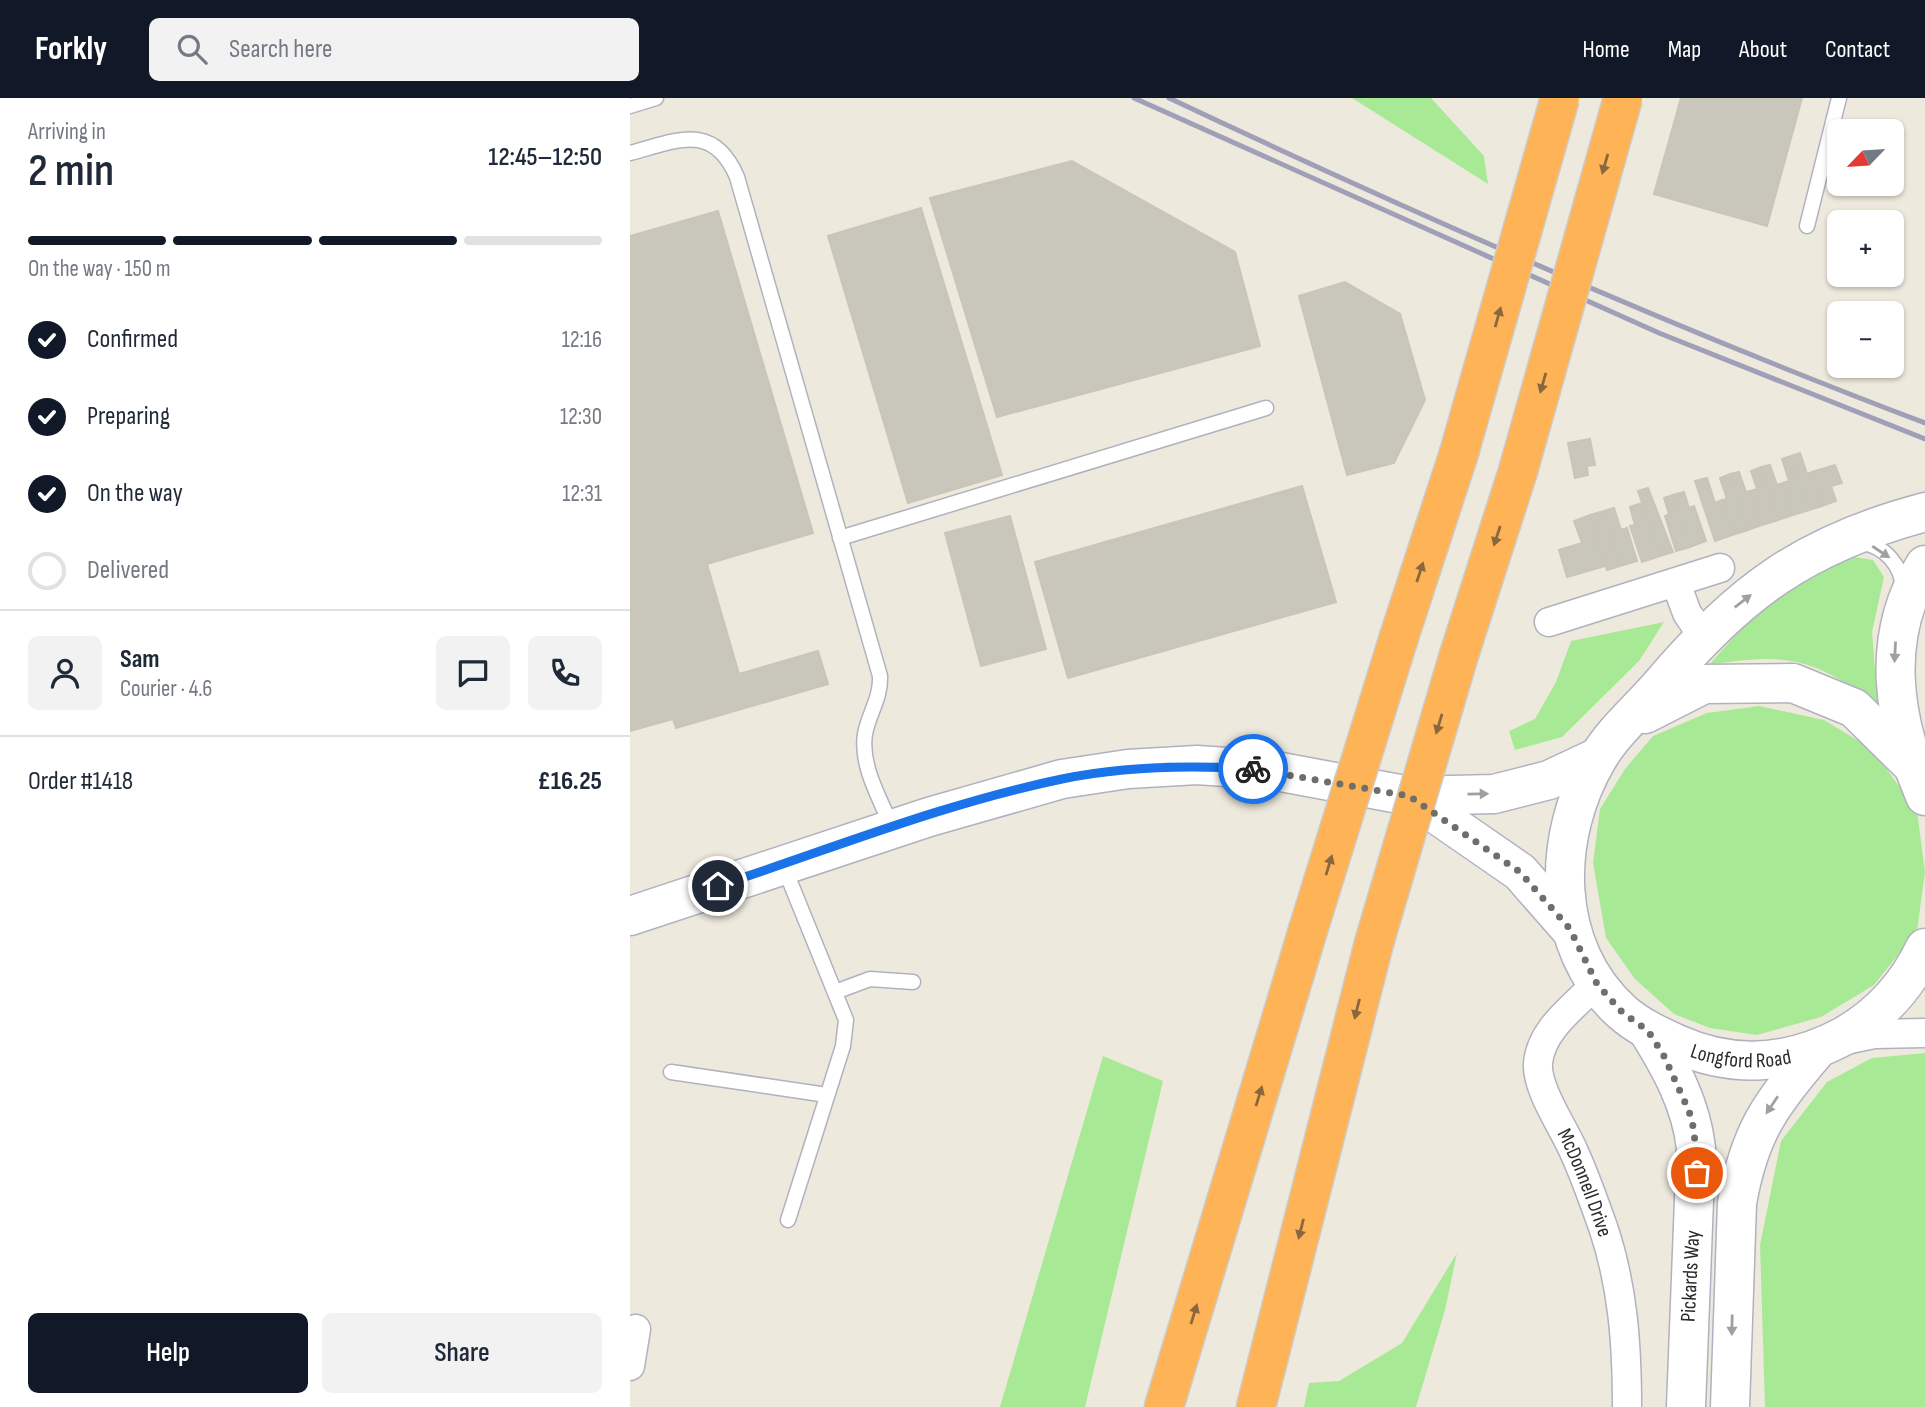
<!DOCTYPE html>
<html lang="en">
<head>
<meta charset="utf-8">
<style>
  body { margin:0; font-family:"Sofia Sans Condensed",sans-serif; background:#f2f2f3; color:#1f2937; height:100vh; display:flex; flex-direction:column; font-size:26px; white-space:nowrap }
  * { box-sizing:border-box; margin:0 }
  p { font-size:23px; color:#747a83 }
  .icon { flex:none; width:38px; height:38px; fill:none; stroke:currentColor; stroke-width:2; stroke-linecap:round; stroke-linejoin:round }
  .map { position:relative; flex:1; overflow:hidden }
  .details { display:flex; flex-direction:column; background:#fff; width:630px }
  .details>* { flex:none }
  .needle { width:46px; rotate:245deg }
  .fabs { position:absolute; left:1197px; top:21px; display:grid; gap:14px }
  .fabs a { display:grid; place-items:center; width:77px; height:77px; border-radius:10px; background:#fff; box-shadow:0 2px 5px #0004; font-size:35px }
  .pin { position:absolute; display:grid; place-items:center; width:60px; height:60px; color:#fff; margin:-30px; border:4px solid #fff; border-radius:50%; box-shadow:0 2px 7px #0007 }
  .courier { position:absolute; display:grid; place-items:center; width:70px; height:70px; margin:-35px; border:5px solid #1a73e8; border-radius:50%; background:#fff; color:#222; box-shadow:0 2px 9px #0007 }
  .summary em { font-style:normal; font-weight:600 }
  .summary div { display:flex; flex-direction:column-reverse }
  .summary { display:flex; align-items:center; justify-content:space-between; height:119px; padding:0 28px }
  h1 { font-size:46px; font-weight:600; line-height:52px }
  .bar { display:grid; grid-template-columns:repeat(4,1fr); gap:10px 7px; align-content:center; height:84px; padding:0 28px }
  .bar i { height:9px; border-radius:5px; background:#e0e1e3 }
  .bar .on { background:#111827 }
  .bar p { grid-column:span 4 }
  .line { display:flex; align-items:center; gap:18px; padding:0 28px; border-top:2px solid #e0e1e3 }
  .line div { flex:1 }
  .round { display:grid; place-items:center; flex:none; width:74px; height:74px; border-radius:10px; background:#f2f2f3 }
  ol { padding:0 28px; list-style:none }
  li { display:flex; align-items:center; gap:21px; height:77px }
  li p { margin-inline-start:auto }
  li .icon { padding:7px; border-radius:50%; background:#111827; color:#fff; stroke-width:4 }
  li:last-child { color:#747a83 }
  li i { width:38px; height:38px; border:4px solid #e0e1e3; border-radius:50% }
  .action { display:flex; gap:14px; margin-top:auto; padding:14px 28px }
  .action a { flex:1; height:80px; border-radius:10px; background:#111827; color:#fff; font-size:28px; font-weight:600; line-height:80px; text-align:center }
  .action a+a { background:#f2f2f3; color:#1f2937 }
  header { display:flex; align-items:center; gap:42px; box-sizing:border-box; height:98px; padding:0 35px; background:#111827; color:#fff }
  header strong { font-size:33px }
  nav { display:flex; gap:38px; margin-inline-start:auto; font-size:24px }
  .search { width:490px; height:63px; background:#f2f2f3; display:flex; align-items:center; gap:18px; box-sizing:border-box; padding:0 24px; border-radius:10px; color:#747a83; font-size:26px }
  main { display:flex; flex:1; min-height:0 }
  .map>svg:first-child { display:block }
  .green { fill:#a8e995 }
  .building { fill:#c9c7bb; stroke:#cac5b6; stroke-width:2 }
  .lines { fill:none; stroke-linecap:round; stroke-linejoin:round }
  .service-casing { stroke:#b1b1c0; stroke-width:17 }
  .minor-casing { stroke:#b1b1c0; stroke-width:31 }
  .secondary-casing { stroke:#b1b1c0; stroke-width:41 }
  .motorway-casing { stroke:#ccc; stroke-width:41 }
  .service { stroke:#fff; stroke-width:14 }
  .minor { stroke:#fff; stroke-width:28 }
  .secondary { stroke:#fff; stroke-width:38 }
  .motorway { stroke:#ffb357; stroke-width:38 }
  .rail { stroke:#9f9fb7; stroke-width:5 }
  .motorway-bridge-casing { stroke:#ccc; stroke-width:41; stroke-linecap:butt }
  .motorway-bridge { stroke:#ffb357; stroke-width:38 }
  .oneway { fill:#8a683f }
  .oneway2 { fill:#a0a0a0 }
  .done { stroke:#6f6e69; stroke-width:7; stroke-dasharray:0 12.6 }
  .route { stroke:#1a73e8; stroke-width:9 }
  .labels { text-anchor:middle; stroke-width:7; stroke-linejoin:round; paint-order:stroke }
  .street-label { font-size:21px; fill:#2b2b2b; stroke:#fff }
</style>
</head>
<body>
<header>
<strong>Forkly</strong>
<div class="search"><svg class="icon" aria-label="search" viewBox="0 0 24 24"><circle cx="10" cy="10" r="6"/><path d="M15 15l6 6"/></svg>Search here</div>
<nav><a>Home</a><a>Map</a><a>About</a><a>Contact</a></nav>
</header>
<main>
<section class="details">
<div class="summary"><div><h1>2 min</h1><p>Arriving in</p></div><em>12:45–12:50</em></div>
<div class="bar"><i class="on"></i><i class="on"></i><i class="on"></i><i></i><p>On the way · 150 m</p></div>
<ol>
<li><svg class="icon" aria-label="check" viewBox="0 0 24 24"><path d="M5 12l5 5 9-10"/></svg>Confirmed<p>12:16</p></li>
<li><svg class="icon" aria-label="check" viewBox="0 0 24 24"><path d="M5 12l5 5 9-10"/></svg>Preparing<p>12:30</p></li>
<li><svg class="icon" aria-label="check" viewBox="0 0 24 24"><path d="M5 12l5 5 9-10"/></svg>On the way<p>12:31</p></li>
<li><i></i>Delivered</li>
</ol>
<div class="line" style="height:126px"><a class="round"><svg class="icon" aria-label="person" viewBox="0 0 24 24"><circle cx="12" cy="8" r="4"/><path d="M4 21q1-7 8-7t8 7"/></svg></a><div><b>Sam</b><p>Courier · 4.6</p></div><a class="round"><svg class="icon" aria-label="chat" viewBox="0 0 24 24"><path d="M4 5h16v11H9l-5 4z"/></svg></a><a class="round"><svg class="icon" aria-label="phone" viewBox="0 0 24 24"><path d="M5 4h4l2 5-3 2q2 4 5 5l2-3 5 2v4C11 20 4 13 5 4z"/></svg></a></div>
<div class="line" style="height:91px"><div>Order #1418</div><b>£16.25</b></div>
<div class="action"><a>Help</a><a>Share</a></div>
</section>
<div class="map">
<svg width="1295" height="1309" viewBox="0 0 1295 1309">
  <rect width="100%" height="100%" fill="#eee9dd"/>
  <path class="green" d="M722,0h79l53,58 4,28z
    M1224,459l19,3 11,17 -12,55 6,75c-61,-49 -91,-55 -169,-42 39,-45 84,-94 145,-108z
    M1034,524l-25,39 -77,76 -47,13 -6,-19 26,-12 21,-37 15,-41z
    M1129,608l65,14 48,29 45,62 8,61 -8,59 -43,54 -53,32 -64,18 -47,-7 -36,-14 -39,-35 -29,-41 -13,-75 7,-54 25,-40 28,-33 54,-23z
    M1295,955v354h-160l-5,-162 21,-104 46,-59 45,-24z
    M473,958l60,25 -78,326h-85z
    M827,1155l-12,57 -29,97h-112l5,-24 30,-2 63,-38z"/>
  <path class="building" d="M1051,0h121l-35,128 -113,-32z
    M442,63l163,91 25,94 -263,71 -67,-219z
    M291,110l81,267 -94,28 -80,-267z
    M88,113l95,322 -106,31 32,110 79,-23 10,33 -152,44 -3,-9 -43,12v-495z
    M715,184l55,32 25,86 -31,63 -47,12 -48,-179z
    M960,341l5,26 -8,1 1,9 -13,3 -7,-35z
    M1170,355l7,21 5,-2 10,34 -13,4 -18,-54z
    M1161,358l18,54 -16,5 -10,-32 6,-2 -7,-22z
    M1140,367l7,20 6,-2 10,32 -15,5 -17,-53z
    M1205,367l7,18 -11,3 5,15 -14,5 -10,-34z
    M1131,369l17,53 -16,5 -11,-34 6,-2 -6,-18z
    M1109,374l7,20 5,-1 11,34 -14,5 -18,-56z
    M1100,376l18,56 -16,5 -10,-35 5,-1 -7,-21z
    M1077,380l8,25 7,-3 10,35 -17,6 -20,-60z
    M672,388l34,116 -268,76 -33,-116z
    M1018,390l25,64 -13,4 -22,-65z
    M1054,394l5,16 5,-2 12,35 -16,6 -17,-52z
    M1043,397l17,52 -14,4 -11,-35 4,-2 -5,-16z
    M1012,405l18,53 -18,6 -12,-36 5,-1 -5,-18z
    M984,410l7,22 6,-2 10,33 -17,5 -16,-55z
    M974,413l16,55 -13,4 -17,-55z
    M960,417l15,51 -38,11 -8,-27 23,-7 -8,-22z
    M380,418l36,133 -65,17 -36,-133z"/>
  <g class="lines">
    <defs>
      <path id="service" d="M0,8l26,-8
        M0,55c46,-12 83,-32 107,24l143,499c1,22 -11,37 -15,58 -5,31 15,65 27,93
        M1177,128l32,-128
        M210,440l426,-130
        M1232,445c23,3 40,23 41,46
        M154,769l62,153 -3,26 -55,174
        M205,894l35,-13 43,3
        M41,974l156,23"/>
      <g id="minor">
        <path d="M1046,485l11,30 15,22"/>
        <path d="M919,524l171,-54"/>
        <path id="s1" d="M967,885c-22,23 -56,46 -59,80 -2,26 26,65 36,89 11,24 20,50 29,75 20,59 24,118 24,180"/>
        <path d="M1215,942l29,-6 51,-1"/>
        <path d="M0,1268l6,-37"/>
      </g>
      <g id="secondary">
        <path id="s2" d="M1295,414c-120,32 -186,80 -265,174 -20,23 -47,46 -62,72 -47,79 -48,189 24,254 16,14 35,23 55,32 56,25 113,21 167,-8 37,-21 63,-50 81,-88"/>
        <path d="M1295,467c-46,73 -32,155 0,231"/>
        <path d="M1015,616l59,-30 89,-1 61,25 58,57"/>
        <path d="M780,698l110,76 50,57"/>
        <path d="M0,818l299,-99 133,-38 66,-10 69,-4 73,5 140,26 84,-2 55,-14 49,-23"/>
        <path d="M1018,933c23,37 43,73 48,117l-10,259"/>
        <path d="M1100,1309l7,-204c12,-69 33,-99 78,-151"/>
      </g>
      <path id="motorway" d="M769,539l60,-184
        M828,560l60,-187
        M534,1309l144,-477
        M626,1309l118,-464"/>
    </defs>
    <use href="#service" class="service-casing"/>
    <use href="#minor" class="minor-casing"/>
    <use href="#secondary" class="secondary-casing"/>
    <use href="#motorway" class="motorway-casing"/>
    <use href="#service" class="service"/>
    <use href="#minor" class="minor"/>
    <use href="#secondary" class="secondary"/>
    <use href="#motorway" class="motorway"/>
    <path class="rail" d="M504,0l525,235 266,106
      M539,0c248,117 500,228 756,325"/>
    <defs>
      <path id="motorway-bridge" d="M829,355l101,-355
        M888,373l105,-373
        M678,832l91,-293
        M744,845l84,-285"/>
    </defs>
    <use href="#motorway-bridge" class="motorway-bridge-casing"/>
    <use href="#motorway-bridge" class="motorway-bridge"/>
  </g>
  <defs><path id="oneway-solid" d="M-6-.8H1V-3.2L6.5 0L1 3.2V.8H-6Z" transform="scale(1.75)"/></defs>
  <g class="oneway">
    <use href="#oneway-solid" transform="translate(975 66) rotate(106)"/>
    <use href="#oneway-solid" transform="translate(868 219) rotate(-74)"/>
    <use href="#oneway-solid" transform="translate(913 285) rotate(106)"/>
    <use href="#oneway-solid" transform="translate(867 438) rotate(108)"/>
    <use href="#oneway-solid" transform="translate(790 474) rotate(-72)"/>
    <use href="#oneway-solid" transform="translate(809 626) rotate(107)"/>
    <use href="#oneway-solid" transform="translate(699 767) rotate(-73)"/>
    <use href="#oneway-solid" transform="translate(727 911) rotate(104)"/>
    <use href="#oneway-solid" transform="translate(629 998) rotate(-73)"/>
    <use href="#oneway-solid" transform="translate(671 1131) rotate(104)"/>
    <use href="#oneway-solid" transform="translate(564 1216) rotate(-73)"/>
  </g>
  <g class="oneway2">
    <use href="#oneway-solid" transform="translate(1251 454) rotate(34)"/>
    <use href="#oneway-solid" transform="translate(1113 503) rotate(-38)"/>
    <use href="#oneway-solid" transform="translate(1265 554) rotate(93)"/>
    <use href="#oneway-solid" transform="translate(848 696) rotate(-1)"/>
    <use href="#oneway-solid" transform="translate(1142 1007) rotate(124)"/>
    <use href="#oneway-solid" transform="translate(1102 1227) rotate(91)"/>
  </g>
  <g class="lines">
    <path class="done" d="M623,671l156,27 111,76 50,57 27,55 25,28 26,19 15,23 26,57 5,19 3,43"/>
    <path class="route" d="M88,788c113,-37 227,-83 344,-107 63,-13 127,-14 191,-10"/>
  </g>
  <g class="labels">
    <g class="street-label">
      <text dy="7" stroke="none"><textPath href="#s2" startOffset="824">Longford Road</textPath></text>
      <text dy="7" stroke="none"><textPath href="#s1" startOffset="231">McDonnell Drive</textPath></text>
      <text transform="translate(1060 1178) rotate(-87)" y="7">Pickards Way</text>
    </g>
  </g>
</svg>
<div class="fabs">
<a><svg class="needle" viewBox="-14 -14 28 28"><path d="M0-13l5 13h-10z" fill="#e53935"/><path d="M0 13l5-13h-10z" fill="#747a83"/></svg></a>
<a>+</a>
<a>−</a>
</div>
<div class="pin" style="left:1067px;top:1075px;background:#ea580c"><svg class="icon" aria-label="bag" viewBox="0 0 24 24"><path d="M5 8h14l-1 12H6zM9 8a3 3 0 0 1 6 0"/></svg></div>
<div class="pin" style="left:88px;top:788px;background:#1f2937"><svg class="icon" aria-label="home" viewBox="0 0 24 24"><path d="M3 11l9-7 9 7M6 9v11h12V9"/></svg></div>
<div class="courier" style="left:623px;top:671px"><svg class="icon" aria-label="bike" viewBox="0 0 24 24"><circle cx="6" cy="16" r="4"/><circle cx="18" cy="16" r="4"/><path d="M6 16l4-8h5l3 8M10 8l3 8H6M13 5h3"/></svg></div>
</div>
</main>
</body>
</html>
